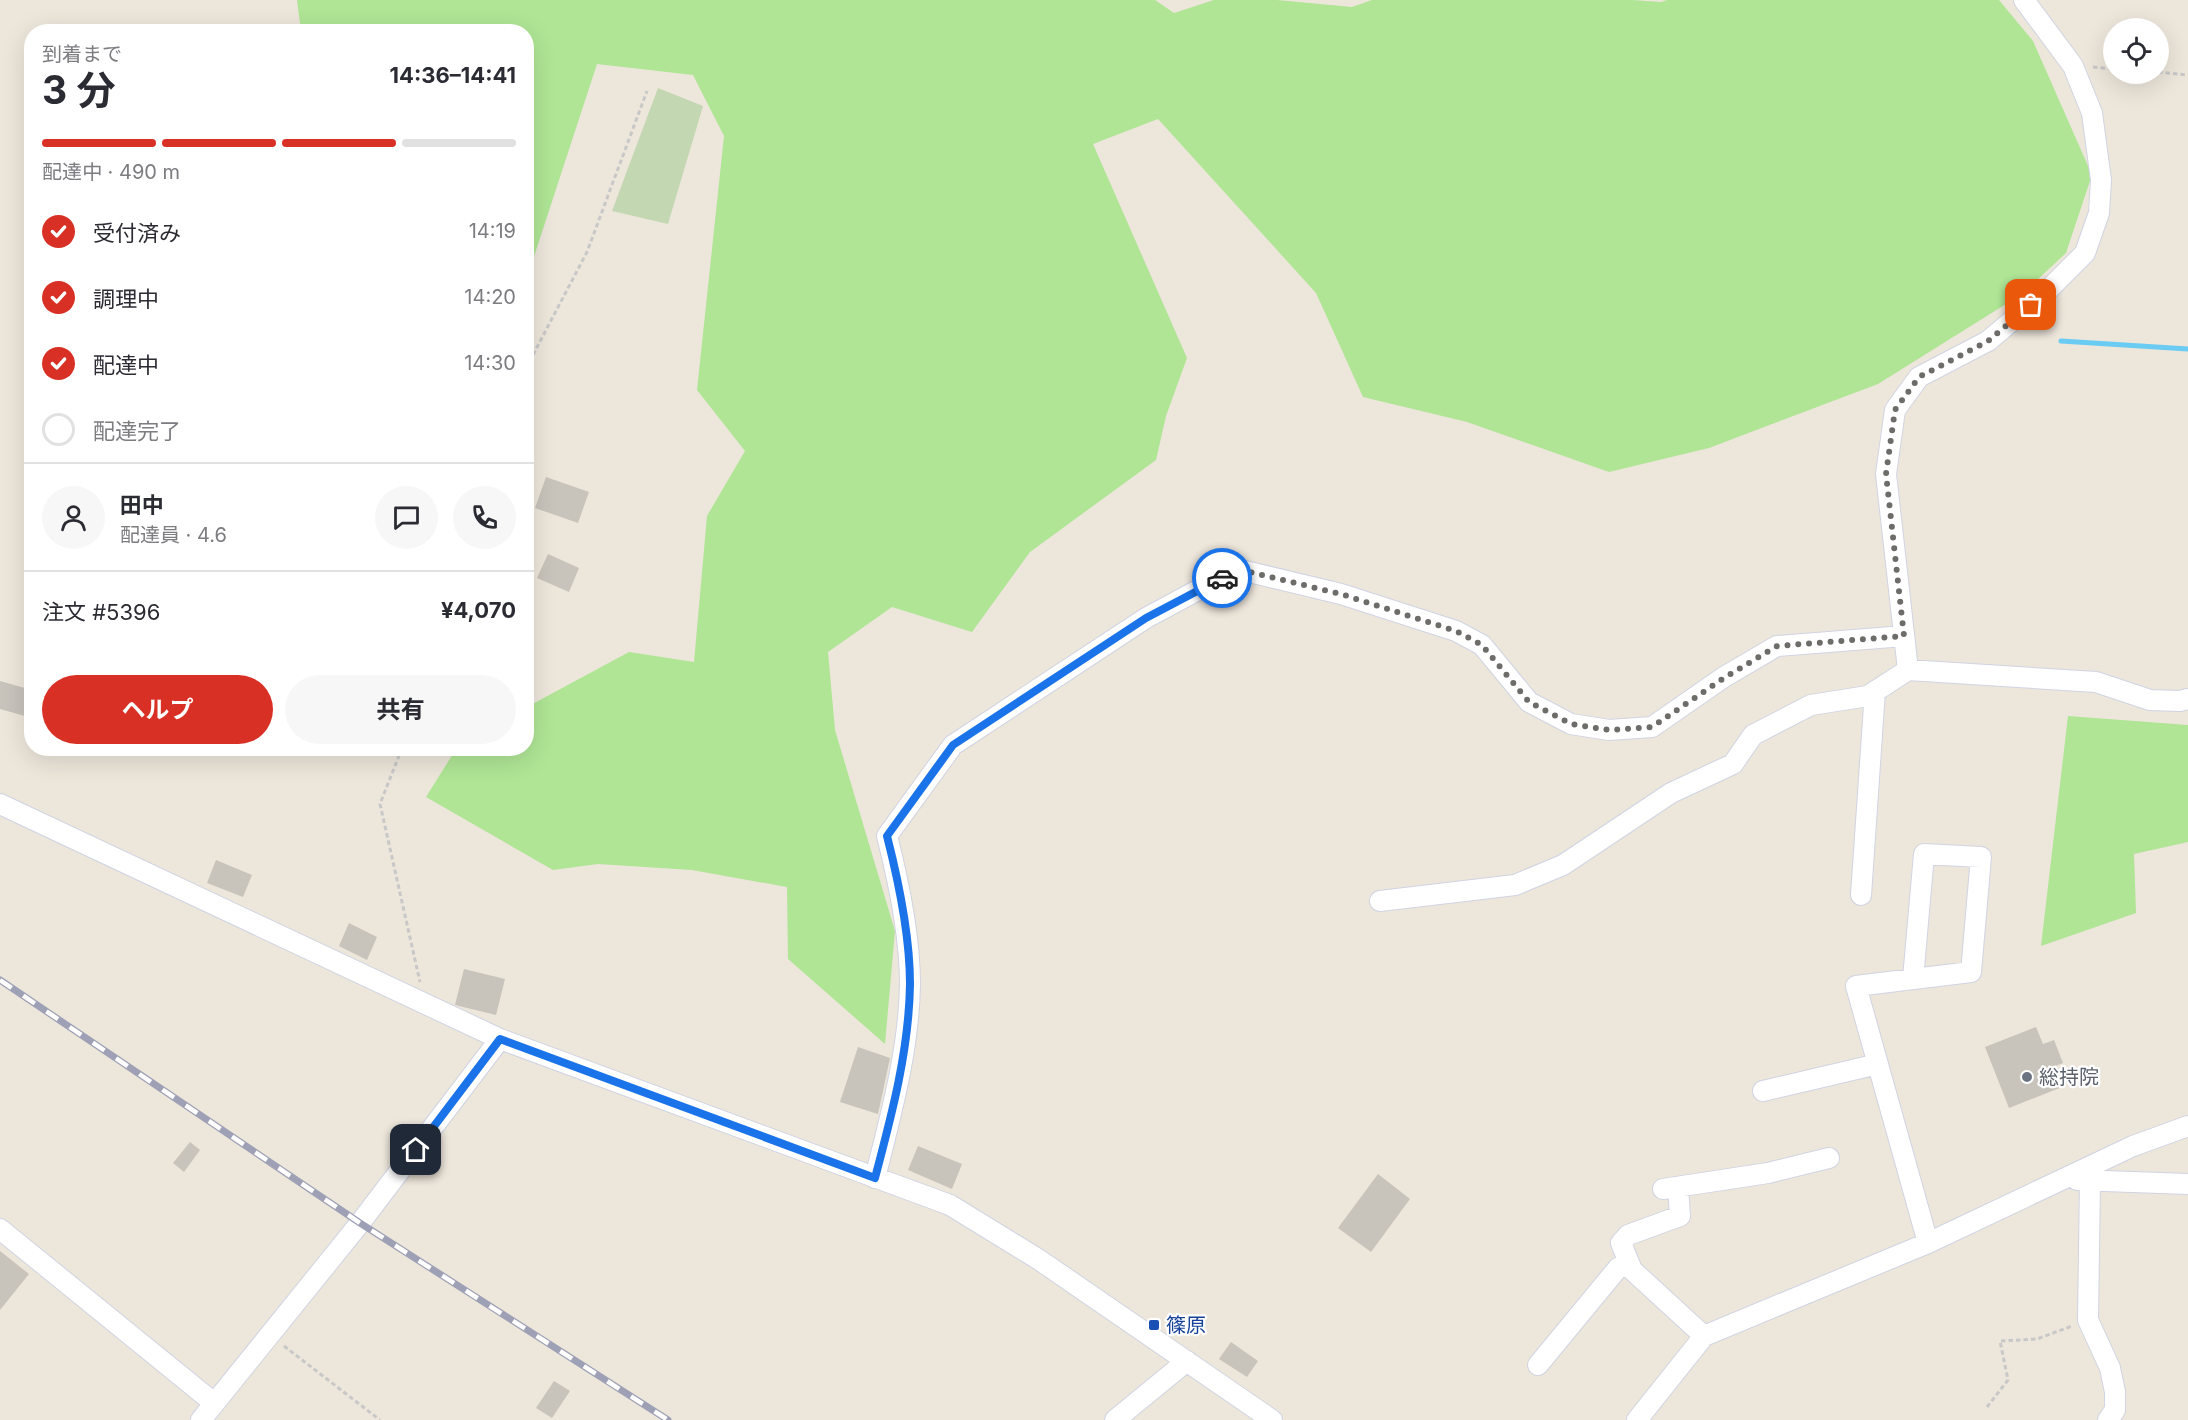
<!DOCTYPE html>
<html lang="ja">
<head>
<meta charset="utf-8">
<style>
  body { margin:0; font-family:Inter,"Noto Sans JP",sans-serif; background:#f7f7f7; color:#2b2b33; height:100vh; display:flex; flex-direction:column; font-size:22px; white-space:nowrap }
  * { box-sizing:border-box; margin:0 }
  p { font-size:20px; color:#7c7c81 }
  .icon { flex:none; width:33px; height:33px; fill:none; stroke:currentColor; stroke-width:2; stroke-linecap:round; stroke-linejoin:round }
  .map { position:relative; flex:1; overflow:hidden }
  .sheet { position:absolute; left:24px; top:24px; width:510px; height:732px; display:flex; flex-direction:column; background:#fff; border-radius:24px; box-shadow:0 6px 24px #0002 }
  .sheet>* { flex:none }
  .controls { position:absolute; left:2103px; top:18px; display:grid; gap:12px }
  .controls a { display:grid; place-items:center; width:66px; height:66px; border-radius:50%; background:#fff; box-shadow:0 6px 24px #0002; font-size:30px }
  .pin { position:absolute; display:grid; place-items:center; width:51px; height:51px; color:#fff; margin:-26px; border-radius:12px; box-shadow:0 3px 9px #0006 }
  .courier { position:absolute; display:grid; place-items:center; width:60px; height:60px; margin:-30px; border:4px solid #1a73e8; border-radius:50%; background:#fff; color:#222; box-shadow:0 2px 8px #0007 }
  .headline em { font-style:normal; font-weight:700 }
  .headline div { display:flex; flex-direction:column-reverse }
  .headline { display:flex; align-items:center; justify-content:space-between; height:102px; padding:0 18px }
  h1 { font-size:39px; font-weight:700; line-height:45px }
  .bar { display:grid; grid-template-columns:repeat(4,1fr); gap:9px 6px; align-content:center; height:72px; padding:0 18px }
  .bar i { height:8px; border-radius:4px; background:#e1e1e2 }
  .bar .selected { background:#d93025 }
  .bar p { grid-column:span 4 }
  .line { display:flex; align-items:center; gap:15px; padding:0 18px; border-top:2px solid #e1e1e2 }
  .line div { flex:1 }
  .round { display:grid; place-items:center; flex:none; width:63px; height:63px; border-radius:32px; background:#f7f7f7 }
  ol { padding:0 18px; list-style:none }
  li { display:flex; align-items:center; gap:18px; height:66px }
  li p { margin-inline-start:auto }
  li .icon { padding:6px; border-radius:50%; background:#d93025; color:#fff; stroke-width:4 }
  li:last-child { color:#7c7c81 }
  li i { width:33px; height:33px; border:3px solid #e1e1e2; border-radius:50% }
  .cta { display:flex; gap:12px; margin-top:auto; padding:12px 18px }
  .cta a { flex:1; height:69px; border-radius:36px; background:#d93025; color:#fff; font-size:24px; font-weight:700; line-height:69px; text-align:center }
  .cta a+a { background:#f7f7f7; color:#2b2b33 }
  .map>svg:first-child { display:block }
  .green { fill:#afe595 }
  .cemetery { fill:#c3d7b2 }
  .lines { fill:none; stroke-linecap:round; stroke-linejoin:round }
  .stream { stroke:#6acbf3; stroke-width:5 }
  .building { fill:#c8c3bb }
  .minor-casing { stroke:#d0d4e3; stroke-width:22 }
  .path { stroke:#c8c8c8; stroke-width:3; stroke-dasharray:4.5 3; stroke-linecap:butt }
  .minor { stroke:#fff; stroke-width:20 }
  .rail-casing { stroke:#9ea1b5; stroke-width:7 }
  .rail { stroke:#fff; stroke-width:4.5; stroke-dasharray:14; stroke-linecap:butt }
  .done { stroke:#6e6c68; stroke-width:6; stroke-dasharray:0 10.8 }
  .route { stroke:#1a73e8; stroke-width:8 }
  .worship-dot { fill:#6b7280; stroke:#fff; stroke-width:2 }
  .transit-dot { fill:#1a4fb4; stroke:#fff; stroke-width:2 }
  .labels { text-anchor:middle; stroke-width:4.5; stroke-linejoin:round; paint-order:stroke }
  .worship-label { font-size:20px; fill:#5b616d; stroke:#fff; text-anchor:start }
  .transit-label { font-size:20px; fill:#164399; stroke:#fff; text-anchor:start }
</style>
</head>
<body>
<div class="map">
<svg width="2188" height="1420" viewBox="0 0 2188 1420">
  <rect width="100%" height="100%" fill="#ede6db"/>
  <path class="green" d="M297,0h858l19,13 40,-13h63l75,7 20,-7h260l29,2 6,-2h332l34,41 59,134 -26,78 -44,41 -144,90 -169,64 -100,24 -142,-50 -104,-25 -47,-104 -158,-174 -65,25 94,214 -21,58 -10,44 -126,92 -58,80 -80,-25 -64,45 7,78 60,201 -10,113 -97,-85 -1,-72 -95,-17 -94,-6 -45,6 -127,-73 30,-48 70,-1 1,-41 102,-55 65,10 13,-146 38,-65 -48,-61 27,-254 -31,-61 -96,-11 -70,214 -1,-246 -225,-1z
    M2068,716l120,9v117l-54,12 2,59 -95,33z"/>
  <path class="cemetery" d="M658,88l45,18 -35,118 -56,-13z"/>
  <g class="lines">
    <path class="stream" d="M2061,341l127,8"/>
  </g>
  <path class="building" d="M546,477l43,15 -11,31 -43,-15z
    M548,554l31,14 -10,24 -32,-14z
    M0,681l32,9v28l-32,-9z
    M216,860l36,15 -9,22 -36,-14z
    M349,923l28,14 -10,23 -28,-14z
    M464,969l41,10 -9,36 -41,-10z
    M2036,1027l7,17 11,-4 9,23 -10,4 9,20 -53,21 -24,-61z
    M858,1047l32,11 -12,56 -38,-12z
    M190,1142l10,8 -16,22 -11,-9z
    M918,1146l44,18 -10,25 -44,-19z
    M1378,1174l32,25 -39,53 -33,-24z
    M0,1251l29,23 -29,36z
    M1231,1342l27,19 -11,16 -28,-18z
    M554,1381l16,10 -18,27 -16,-10z"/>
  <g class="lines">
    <defs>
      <path id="minor" d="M1908,670l-22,-196 9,-64 24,-33 69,-36 57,-48 40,-40 14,-40 2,-33 -9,-67 -19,-47 -49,-66
        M0,804l500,235 450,166 88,54 234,161
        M1861,895l14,-204
        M1380,901l135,-16 48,-20 108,-72 62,-29 20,-29 58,-30 57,-9 40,-26 188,12 54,18 30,1 8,-2
        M1913,979l11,-125 57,3 -10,115 -115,14 72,257
        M1763,1091l115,-27
        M875,1178c16,-64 34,-128 35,-194 0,-49 -11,-101 -23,-148l66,-91 193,-127 91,-49 104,25 115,37 26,14 47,57 42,22 38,6 43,-3 72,-50 53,-31 127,-10
        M2077,1180l111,4
        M2090,1181l-2,139 22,48 5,24v18l-7,10
        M1678,1187l2,29 -52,19 -7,8 11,27 72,66
        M1663,1189l105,-16 61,-15
        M0,1229l214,174
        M1538,1365l80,-97 10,-5
        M201,1420l159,-197 140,-184
        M1115,1420l72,-59
        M1637,1420l67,-84 224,-93 205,-97 55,-20"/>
    </defs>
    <use href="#minor" class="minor-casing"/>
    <path class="path" d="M2093,67l21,2
      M2158,72l30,3
      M526,368l61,-116 60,-161
      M402,748l-22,56 40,178
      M284,1346l96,74
      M1987,1407l21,-27 -8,-39 37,-2 35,-13"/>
    <use href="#minor" class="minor"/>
    <defs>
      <path id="rail" d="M0,980l360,243 308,197"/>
    </defs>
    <use href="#rail" class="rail-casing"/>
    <use href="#rail" class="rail"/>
  </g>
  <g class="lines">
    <path class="done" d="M1222,578l15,-9 104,25 115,37 26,14 47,57 42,22 38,6 43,-3 72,-49 53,-32 127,-10 -18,-162 9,-64 24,-33 69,-36 43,-36"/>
    <path class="route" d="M416,1150l84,-111 375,139c17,-64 34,-128 35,-194 0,-49 -11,-101 -23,-148l66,-91 193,-127 76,-40"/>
  </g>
  <circle class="worship-dot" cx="2027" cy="1077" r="6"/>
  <rect class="transit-dot" x="1148" y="1319" width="12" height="12" rx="3"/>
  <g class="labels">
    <g class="worship-label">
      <text x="2039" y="1084">総持院</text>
    </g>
    <g class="transit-label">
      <text x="1166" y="1332">篠原</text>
    </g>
  </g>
</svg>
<div class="controls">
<a><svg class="icon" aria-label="locate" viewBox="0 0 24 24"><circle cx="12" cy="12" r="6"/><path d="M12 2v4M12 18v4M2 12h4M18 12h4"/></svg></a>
</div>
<div class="pin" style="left:2031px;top:305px;background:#ea580c"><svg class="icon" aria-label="bag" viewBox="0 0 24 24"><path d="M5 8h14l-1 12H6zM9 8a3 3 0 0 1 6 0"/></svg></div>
<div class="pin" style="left:416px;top:1150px;background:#1f2937"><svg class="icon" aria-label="home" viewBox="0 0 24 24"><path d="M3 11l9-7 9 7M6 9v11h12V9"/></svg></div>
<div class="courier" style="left:1222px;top:578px"><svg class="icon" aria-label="car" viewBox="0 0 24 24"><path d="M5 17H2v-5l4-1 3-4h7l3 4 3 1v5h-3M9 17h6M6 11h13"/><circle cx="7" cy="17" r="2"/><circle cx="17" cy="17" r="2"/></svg></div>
<section class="sheet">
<div class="headline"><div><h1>3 分</h1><p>到着まで</p></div><em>14:36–14:41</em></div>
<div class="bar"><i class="selected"></i><i class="selected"></i><i class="selected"></i><i></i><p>配達中 · 490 m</p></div>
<ol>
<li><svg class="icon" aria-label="check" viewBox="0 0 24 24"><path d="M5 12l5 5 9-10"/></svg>受付済み<p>14:19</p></li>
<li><svg class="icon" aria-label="check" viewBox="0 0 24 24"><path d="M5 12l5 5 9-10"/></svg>調理中<p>14:20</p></li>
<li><svg class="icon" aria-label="check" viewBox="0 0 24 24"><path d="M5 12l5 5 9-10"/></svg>配達中<p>14:30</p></li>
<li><i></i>配達完了</li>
</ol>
<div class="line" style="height:108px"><a class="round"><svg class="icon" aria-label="person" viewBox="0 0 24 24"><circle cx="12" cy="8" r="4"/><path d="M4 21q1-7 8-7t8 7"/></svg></a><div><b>田中</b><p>配達員 · 4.6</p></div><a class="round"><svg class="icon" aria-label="chat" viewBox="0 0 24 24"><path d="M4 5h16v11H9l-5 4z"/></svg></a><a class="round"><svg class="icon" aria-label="phone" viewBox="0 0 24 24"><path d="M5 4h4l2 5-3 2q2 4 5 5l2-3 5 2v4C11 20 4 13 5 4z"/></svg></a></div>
<div class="line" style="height:78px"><div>注文 #5396</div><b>¥4,070</b></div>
<div class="cta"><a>ヘルプ</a><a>共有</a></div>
</section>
</div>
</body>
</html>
